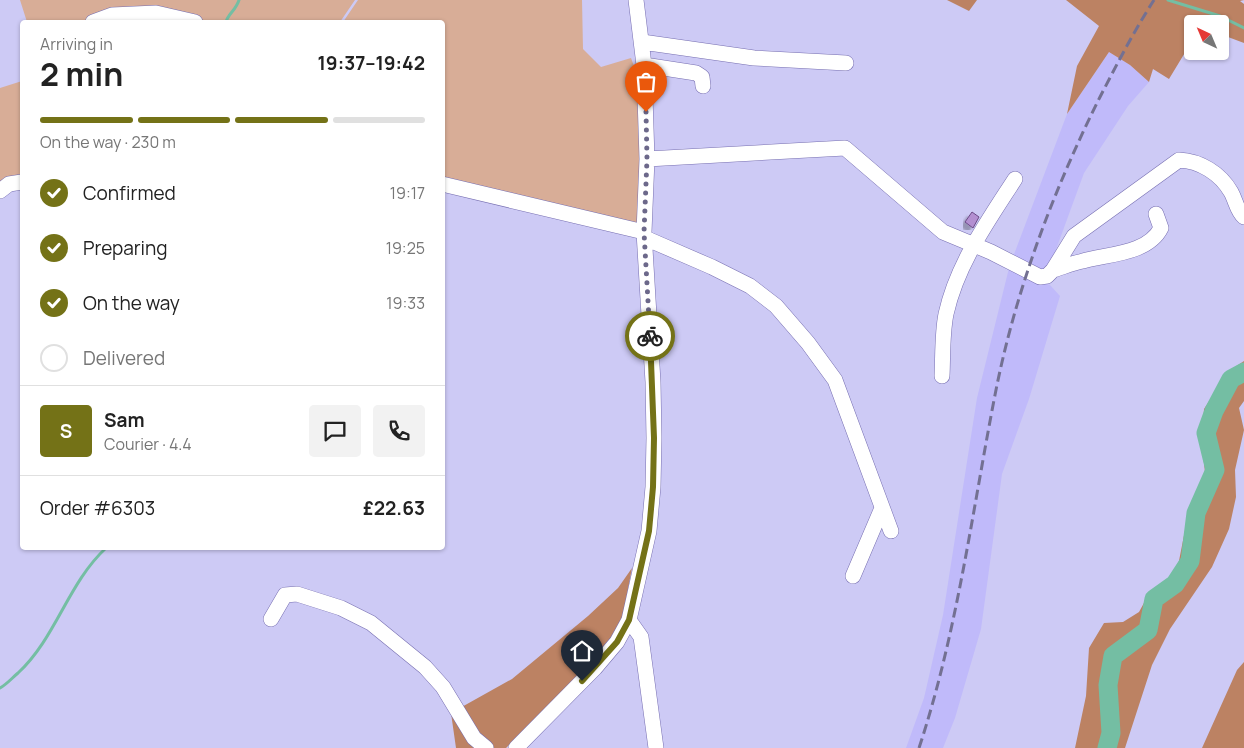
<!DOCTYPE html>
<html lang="en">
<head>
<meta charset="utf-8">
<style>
  body { margin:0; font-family:Manrope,sans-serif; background:#f2f2f2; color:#222; height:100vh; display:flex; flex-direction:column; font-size:19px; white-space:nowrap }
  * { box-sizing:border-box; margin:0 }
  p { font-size:16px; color:#767676 }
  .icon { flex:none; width:28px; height:28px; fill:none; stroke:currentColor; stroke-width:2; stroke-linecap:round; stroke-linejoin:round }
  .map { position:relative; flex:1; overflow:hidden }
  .drawer { position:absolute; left:20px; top:20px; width:425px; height:530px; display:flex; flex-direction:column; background:#fff; border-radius:5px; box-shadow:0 1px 4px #0004 }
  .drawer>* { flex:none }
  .needle { width:32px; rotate:316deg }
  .buttons { position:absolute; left:1184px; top:15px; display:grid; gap:10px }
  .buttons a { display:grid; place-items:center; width:45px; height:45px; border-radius:5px; background:#fff; box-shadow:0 1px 4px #0004; font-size:25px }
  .pin { position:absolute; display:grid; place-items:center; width:42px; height:42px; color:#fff; margin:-51px -21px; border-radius:50% 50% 50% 0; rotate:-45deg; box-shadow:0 0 5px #0007 }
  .pin .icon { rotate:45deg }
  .courier { position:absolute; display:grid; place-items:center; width:50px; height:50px; margin:-25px; border:4px solid #747217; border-radius:50%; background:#fff; color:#222; box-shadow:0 1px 6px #0007 }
  .headline em { font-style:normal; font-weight:700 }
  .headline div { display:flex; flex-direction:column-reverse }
  .headline { display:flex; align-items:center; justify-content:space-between; height:85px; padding:0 20px }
  h1 { font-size:32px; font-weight:700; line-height:38px }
  .bar { display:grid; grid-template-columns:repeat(4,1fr); gap:8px 5px; align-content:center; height:60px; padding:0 20px }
  .bar i { height:6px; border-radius:4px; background:#e0e0e0 }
  .bar .active { background:#747217 }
  .bar p { grid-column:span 4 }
  .line { display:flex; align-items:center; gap:12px; padding:0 20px; border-top:1px solid #e0e0e0 }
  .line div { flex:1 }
  .round { display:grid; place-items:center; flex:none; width:52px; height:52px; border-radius:5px; background:#f2f2f2 }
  ol { padding:0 20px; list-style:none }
  li { display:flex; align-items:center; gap:15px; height:55px }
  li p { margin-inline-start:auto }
  li .icon { padding:5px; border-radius:50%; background:#747217; color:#fff; stroke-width:4 }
  li:last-child { color:#767676 }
  li i { width:28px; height:28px; border:2px solid #e0e0e0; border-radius:50% }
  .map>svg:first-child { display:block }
  .built { fill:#c0bafa }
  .green { fill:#d8ad97 }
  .forest { fill:#bc8263 }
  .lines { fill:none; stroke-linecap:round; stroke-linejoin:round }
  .stream { stroke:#74bea3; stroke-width:3 }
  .river { stroke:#74bea3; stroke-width:19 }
  .building { fill:#b38fd1; stroke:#6b4a86; filter:url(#shadow) }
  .minor-casing { stroke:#766eb1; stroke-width:16 }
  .minor { stroke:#fff; stroke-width:15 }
  .rail { stroke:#737092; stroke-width:3; stroke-dasharray:10 5; stroke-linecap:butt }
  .done { stroke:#6c688a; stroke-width:5; stroke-dasharray:0 9 }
  .route { stroke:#747217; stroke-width:6 }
</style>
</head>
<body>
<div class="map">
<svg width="1244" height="748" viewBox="0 0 1244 748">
  <defs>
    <filter id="shadow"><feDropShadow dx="-4.5" dy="4.5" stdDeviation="1" flood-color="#0004"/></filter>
  </defs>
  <rect width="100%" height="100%" fill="#cdcaf5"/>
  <path class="built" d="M1109,52l21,13 19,17 -21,24 -44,67 -34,93 -8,5 -29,-14 54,-143z
    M1009,268l41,17 10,11 -31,103 -27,75 -21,155 -26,89 -12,30h-37l18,-50 19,-83 34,-217z"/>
  <path class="green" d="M20,0h335l-15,22h-146l-55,-9 -46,9h-66z
    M358,0h224l1,49 18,18 30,-9 14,38 -1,136 -201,-48 -1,-162h-99z
    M22,81v95l-22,10v-98z"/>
  <path class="forest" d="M947,0h30l-8,11z
    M1066,0h178l-4,1 4,3v39l-24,-9v-10h-28v17l-23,38 -16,-10 -4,13 -19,-17 -21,-13 -42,62 10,-48 22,-40z
    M1244,361v40l-5,7 5,22 -9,40 1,27 -7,32 -17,38 -42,62 -18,36 -27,83h-50l11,-52 3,-48 15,-25 19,-1 16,-10 11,-20 27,-21 11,-56 17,-43 -3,-26 2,-37 25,-38z
    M632,568l-9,48 -13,26 -104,106h-50l-5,-35 61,-34 76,-63 30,-28z
    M1244,662v86h-42l35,-78z"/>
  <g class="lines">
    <path class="stream" d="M1168,0l52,16 24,12
      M226,22c2,-8 10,-12 13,-22
      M0,688c7,-4 12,-10 18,-15 38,-35 50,-90 88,-125"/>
    <path class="river" d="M1107,748l4,-15 -3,-48 5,-29 35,-26 6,-31 21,-15 15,-23 6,-48 19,-43 -9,-37 8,-22 17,-32 13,-7"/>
  </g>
  <path class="building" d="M972,212l7,5 -6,11 -8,-6z"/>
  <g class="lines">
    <defs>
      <path id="minor" d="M93,22l19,-7 44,-2 39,9
        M642,42l112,16 92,5
        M644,65l52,8 6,4 1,9
        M647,159l198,-11 98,84 48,20 49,25 7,-1 6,-6 21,-34 105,-76c21,1 41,13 52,32 5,9 6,19 13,25
        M442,184l202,48
        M0,191l9,-7 13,-2
        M645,238l67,29 38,19 26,20 32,37 27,37 56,151
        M1053,270c10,-3 20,-7 30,-9 25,-7 65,-7 78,-33l-5,-14
        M942,376c1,-20 0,-42 4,-62 11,-50 42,-93 69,-135
        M853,576l29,-68
        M271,619l14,-24 12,-1 44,14 30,15 54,44 18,20 31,51 12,10
        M629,620l12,17 15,111
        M516,748l79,-80 22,-26 12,-22 20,-89 4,-44 1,-49 -1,-56 -9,-150 3,-73 -3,-94 -8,-65"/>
    </defs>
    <use href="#minor" class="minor-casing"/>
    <use href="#minor" class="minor"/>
    <path class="rail" d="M919,748c38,-115 53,-235 76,-353 20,-103 58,-204 105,-298 17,-33 34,-66 54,-97"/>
  </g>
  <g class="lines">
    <path class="done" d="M646,112l1,47 -3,73 6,104"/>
    <path class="route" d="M582,681l35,-39 12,-22 20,-89 4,-44 1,-49 -4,-102"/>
  </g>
</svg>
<div class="buttons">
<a><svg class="needle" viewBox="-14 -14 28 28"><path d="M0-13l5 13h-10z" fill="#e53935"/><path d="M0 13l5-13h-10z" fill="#767676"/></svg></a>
</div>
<div class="pin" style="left:646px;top:112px;background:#ea580c"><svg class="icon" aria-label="bag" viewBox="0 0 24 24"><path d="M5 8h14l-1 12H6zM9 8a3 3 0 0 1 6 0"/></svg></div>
<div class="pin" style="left:582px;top:681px;background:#1f2937"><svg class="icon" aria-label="home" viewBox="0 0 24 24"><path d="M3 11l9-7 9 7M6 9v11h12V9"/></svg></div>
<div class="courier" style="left:650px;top:336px"><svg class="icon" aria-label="bike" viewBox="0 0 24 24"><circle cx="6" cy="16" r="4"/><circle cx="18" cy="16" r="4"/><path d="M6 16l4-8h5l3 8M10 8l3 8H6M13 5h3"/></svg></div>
<section class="drawer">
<div class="headline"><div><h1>2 min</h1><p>Arriving in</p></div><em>19:37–19:42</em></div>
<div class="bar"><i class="active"></i><i class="active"></i><i class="active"></i><i></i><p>On the way · 230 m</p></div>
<ol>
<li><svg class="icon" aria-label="check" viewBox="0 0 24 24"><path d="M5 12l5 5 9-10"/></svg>Confirmed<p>19:17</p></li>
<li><svg class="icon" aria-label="check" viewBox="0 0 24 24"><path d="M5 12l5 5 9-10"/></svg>Preparing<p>19:25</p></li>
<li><svg class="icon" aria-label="check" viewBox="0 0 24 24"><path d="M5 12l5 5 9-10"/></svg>On the way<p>19:33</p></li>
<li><i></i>Delivered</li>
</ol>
<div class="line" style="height:90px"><b class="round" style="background:#747217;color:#fff">S</b><div><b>Sam</b><p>Courier · 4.4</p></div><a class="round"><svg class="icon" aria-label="chat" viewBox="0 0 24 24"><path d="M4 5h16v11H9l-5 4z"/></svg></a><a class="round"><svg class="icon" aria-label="phone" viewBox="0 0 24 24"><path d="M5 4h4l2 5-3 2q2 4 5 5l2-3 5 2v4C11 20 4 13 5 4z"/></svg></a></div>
<div class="line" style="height:65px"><div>Order #6303</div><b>£22.63</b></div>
</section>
</div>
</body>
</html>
